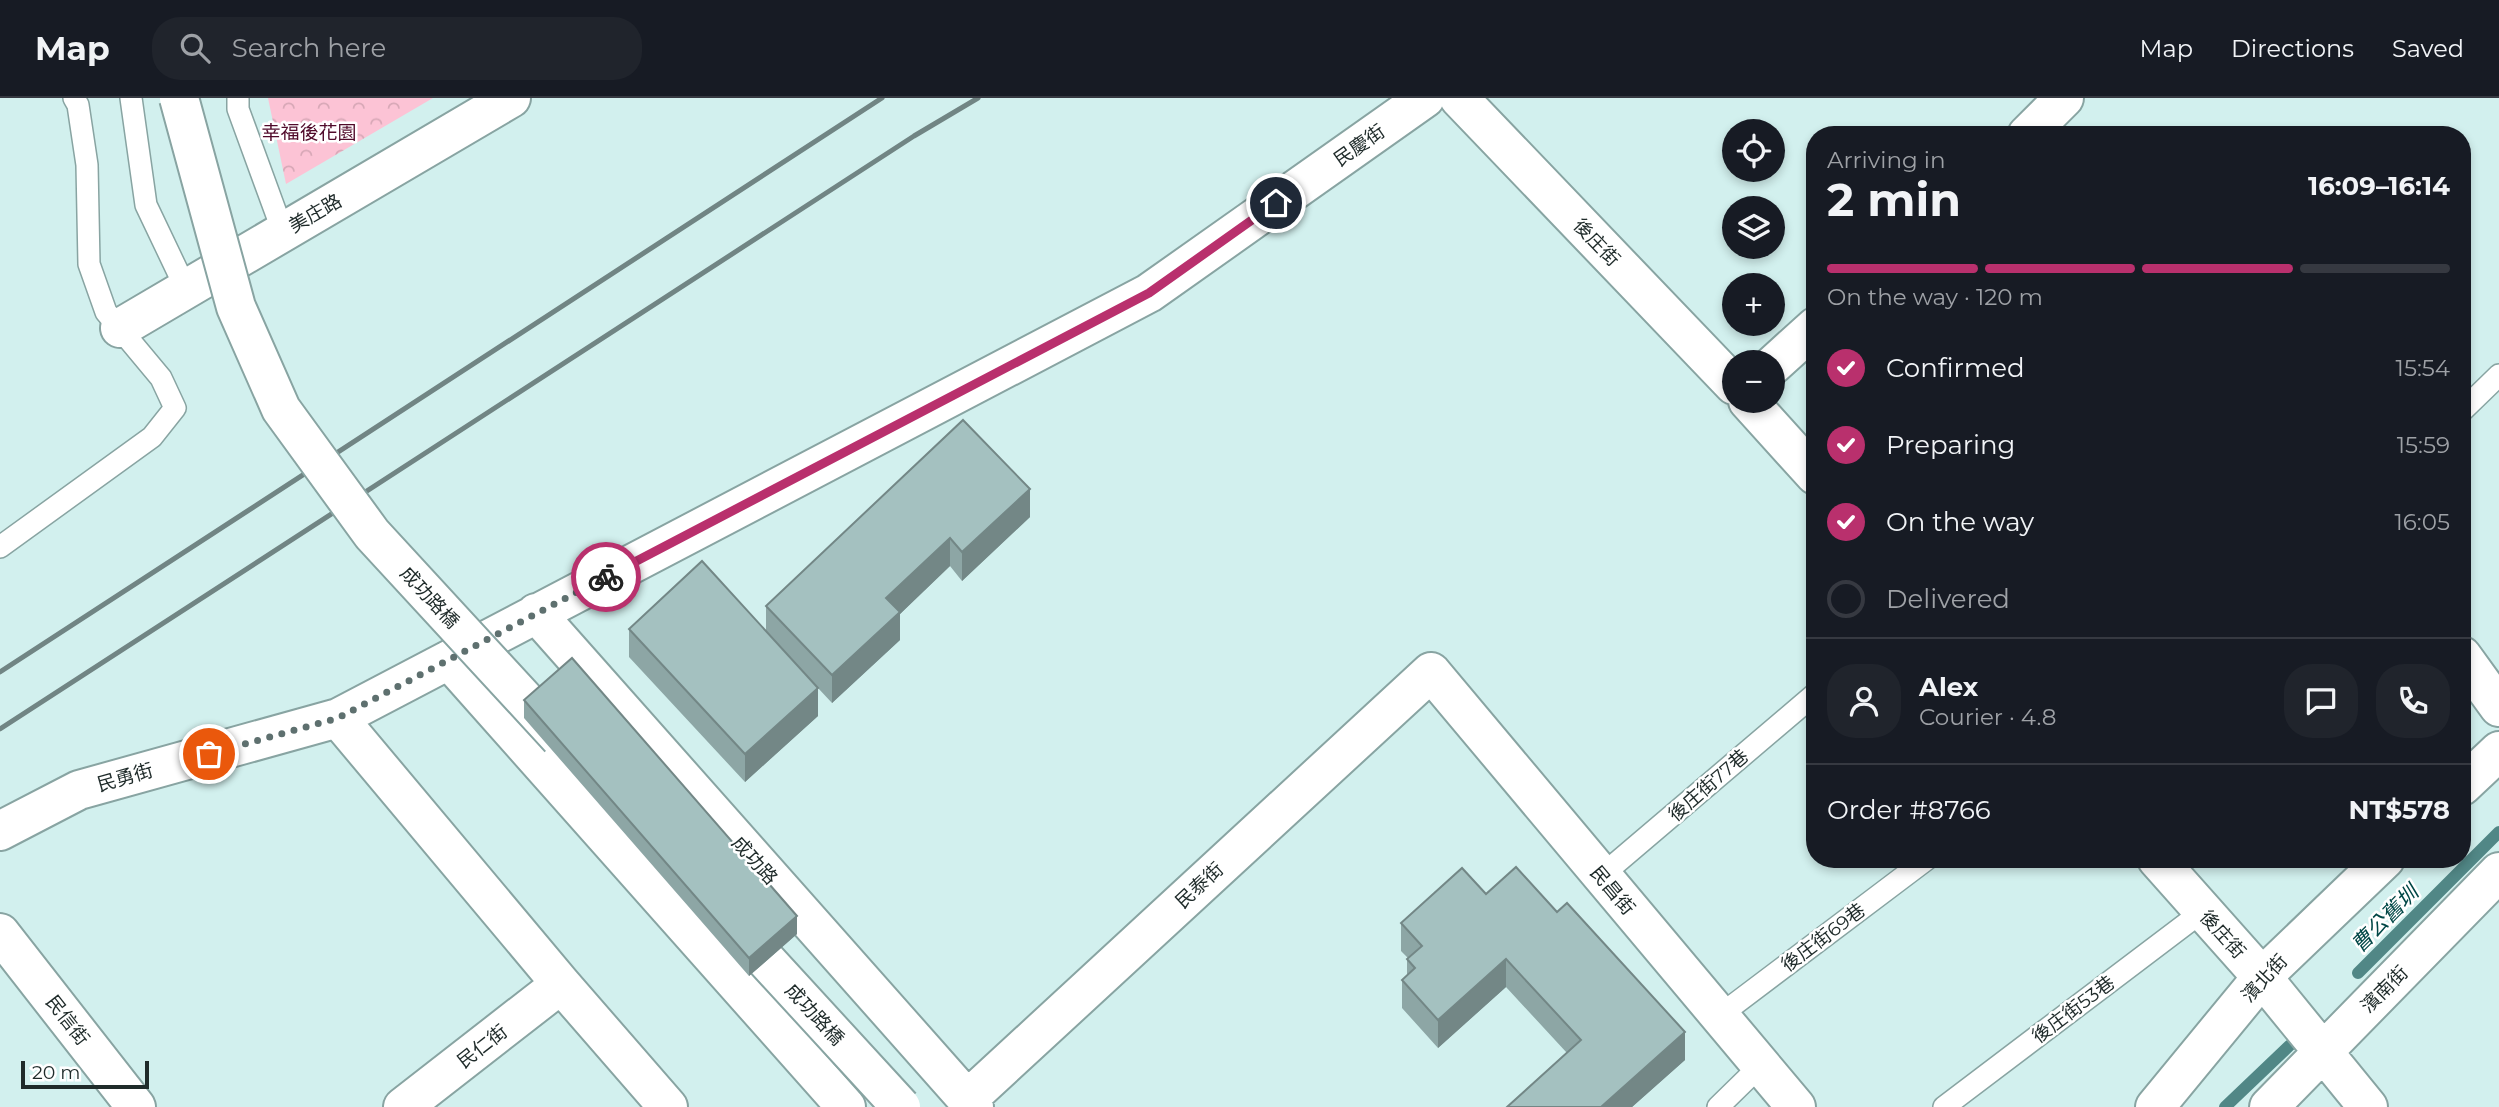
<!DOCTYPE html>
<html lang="en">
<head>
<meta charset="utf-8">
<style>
  body { margin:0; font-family:Montserrat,"Noto Sans TC",sans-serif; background:#20242c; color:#f1f3f6; height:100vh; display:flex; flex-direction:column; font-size:26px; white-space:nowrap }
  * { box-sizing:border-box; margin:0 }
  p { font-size:23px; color:#9ea1a6 }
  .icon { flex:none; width:38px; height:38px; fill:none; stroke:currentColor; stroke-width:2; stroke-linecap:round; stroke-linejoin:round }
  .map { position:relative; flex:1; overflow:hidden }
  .sheet { position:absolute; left:1806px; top:28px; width:665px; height:742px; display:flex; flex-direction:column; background:#171b24; border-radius:28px; box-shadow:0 4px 10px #0003 }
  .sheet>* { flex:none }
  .tools { position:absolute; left:1722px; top:21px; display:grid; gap:14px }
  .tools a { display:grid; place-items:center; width:63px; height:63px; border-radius:50%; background:#171b24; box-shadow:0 4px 10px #0003; font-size:35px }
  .scale { position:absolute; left:21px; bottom:18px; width:128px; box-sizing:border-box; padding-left:7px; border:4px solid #1f2b2a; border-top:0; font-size:19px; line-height:24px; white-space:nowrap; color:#1f2b2a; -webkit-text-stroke:5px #fff; paint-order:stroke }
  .pin { position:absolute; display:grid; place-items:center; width:60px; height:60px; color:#fff; margin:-30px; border:4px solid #fff; border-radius:50%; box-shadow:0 2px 7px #0007 }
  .courier { position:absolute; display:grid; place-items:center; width:70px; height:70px; margin:-35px; border:5px solid #b9306d; border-radius:50%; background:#fff; color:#222; box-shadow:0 2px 9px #0007 }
  .overview em { font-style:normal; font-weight:700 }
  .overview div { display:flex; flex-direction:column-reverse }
  .overview { display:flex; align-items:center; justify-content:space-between; height:119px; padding:0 21px }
  h1 { font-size:46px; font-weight:700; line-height:52px }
  .bar { display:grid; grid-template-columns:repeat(4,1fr); gap:10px 7px; align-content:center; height:84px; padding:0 21px }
  .bar i { height:9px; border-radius:5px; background:#363941 }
  .bar .current { background:#b9306d }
  .bar p { grid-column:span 4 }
  .line { display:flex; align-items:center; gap:18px; padding:0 21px; border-top:2px solid #363941 }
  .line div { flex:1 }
  .round { display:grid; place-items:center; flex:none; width:74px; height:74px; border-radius:28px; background:#20242c }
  ol { padding:0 21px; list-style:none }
  li { display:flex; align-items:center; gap:21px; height:77px }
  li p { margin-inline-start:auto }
  li .icon { padding:7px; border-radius:50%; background:#b9306d; color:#fff; stroke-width:4 }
  li:last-child { color:#9ea1a6 }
  li i { width:38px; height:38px; border:4px solid #363941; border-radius:50% }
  header { display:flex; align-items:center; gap:42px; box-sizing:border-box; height:98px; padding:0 35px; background:#171b24; border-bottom:2px solid #363941 }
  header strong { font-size:33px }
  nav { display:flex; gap:38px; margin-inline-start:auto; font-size:24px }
  .search { width:490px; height:63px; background:#20242c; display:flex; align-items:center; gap:18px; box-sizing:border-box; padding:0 24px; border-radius:28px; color:#9ea1a6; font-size:26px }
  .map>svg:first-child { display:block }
  .park { fill:url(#park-crowns) }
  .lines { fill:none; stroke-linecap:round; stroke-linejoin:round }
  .stream { stroke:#518786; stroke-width:12 }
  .lane-casing { stroke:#88a4a2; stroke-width:24 }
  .street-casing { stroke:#88a4a2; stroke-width:42 }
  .lane { stroke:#fff; stroke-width:21 }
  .street { stroke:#fff; stroke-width:38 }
  .rail { stroke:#718584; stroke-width:5 }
  .secondary-bridge-casing { stroke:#88a4a2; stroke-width:42; stroke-linecap:butt }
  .secondary-bridge { stroke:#fff; stroke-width:38 }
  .wall { fill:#8da6a5 }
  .shaded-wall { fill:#738786 }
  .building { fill:#a4c1c0; stroke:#738786; stroke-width:2 }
  .done { stroke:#5e706f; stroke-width:7; stroke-dasharray:0 12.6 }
  .route { stroke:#b9306d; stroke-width:9 }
  .labels { text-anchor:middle; stroke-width:5; stroke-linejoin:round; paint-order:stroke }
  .park-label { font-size:19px; fill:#500a2a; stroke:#fff }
  .street-label { font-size:19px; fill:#1f2b2a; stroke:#fff }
  .water-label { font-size:21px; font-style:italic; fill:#004746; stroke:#fff }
</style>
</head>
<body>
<header>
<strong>Map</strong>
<div class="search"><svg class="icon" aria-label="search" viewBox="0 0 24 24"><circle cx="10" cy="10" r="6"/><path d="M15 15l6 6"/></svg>Search here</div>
<nav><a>Map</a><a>Directions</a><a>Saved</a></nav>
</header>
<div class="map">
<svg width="2499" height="1009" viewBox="0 0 2499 1009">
  <defs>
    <pattern id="park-crowns" width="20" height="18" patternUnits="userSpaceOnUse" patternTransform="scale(1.75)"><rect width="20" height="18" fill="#fcc3d5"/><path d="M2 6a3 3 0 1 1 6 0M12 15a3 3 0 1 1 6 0" fill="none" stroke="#d8a8b7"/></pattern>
  </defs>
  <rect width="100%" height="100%" fill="#d2f0ee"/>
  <path class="park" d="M268,0h165l-147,86z"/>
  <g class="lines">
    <path class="stream" d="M2358,875l141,-141
      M2225,1009l64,-61"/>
    <defs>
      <path id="lane" d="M131,0l15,107 40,84
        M238,0v11l45,123
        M2462,313l37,-36
        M0,449l152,-110 23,-29 -14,-30 -55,-66 -17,-48 -2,-99 -9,-60 -4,-7
        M1601,778l214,-182
        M1719,918l208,-157
        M1718,1009l43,-42
        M1944,1009l259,-196"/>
      <path id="street" d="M1459,0l275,287
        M2027,37l37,-37
        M120,230l391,-230
        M1773,267l42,-38
        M1748,303l67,74
        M536,515l438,494
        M2462,558l37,51
        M449,562l397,447
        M338,620l223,266 107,123
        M2462,688l37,-35
        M0,733l79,-41 259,-72 811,-425 276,-195
        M2157,761l105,118 106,130
        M0,835l136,174
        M968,1001l463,-427 365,435
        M403,1009l158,-123
        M2155,1009l107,-130 123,-118
        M2269,1009l230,-235"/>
    </defs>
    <use href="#lane" class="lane-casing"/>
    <use href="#street" class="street-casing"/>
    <use href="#lane" class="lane"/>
    <use href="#street" class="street"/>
    <path class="rail" d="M0,574l882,-574
      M0,631l914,-593 64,-38"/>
    <defs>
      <path id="secondary-bridge" d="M179,0l57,209 45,102 91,125 188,204
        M732,825l169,184"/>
    </defs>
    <use href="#secondary-bridge" class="secondary-bridge-casing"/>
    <use href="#secondary-bridge" class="secondary-bridge"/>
  </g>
  <path class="wall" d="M963,322l67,97 -68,64 -12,-15 -50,48v26l-68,63 -14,-15v28l-73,66 -116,-125v-28l137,3v-26z
    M524,602l273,234 -48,42 -225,-258z
    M1486,796l199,166 -53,47h-125l60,-54 -61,-66 -68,61 -36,-40v-28l5,-5v-16l1,-1 -7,-7v-28z"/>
  <path class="shaded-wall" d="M1030,391v28l-68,64v-29z
    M950,440v28l-50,48v26l-68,63v-28l54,-77z
    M818,590v28l-73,66v-28z
    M797,818v18l-48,42v-18z
    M1506,861v28l-68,61v-28z
    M1685,934v28l-53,47h-31z"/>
  <path class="building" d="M963,322l67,69 -68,63 -12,-14 -64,60 14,14 -68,63 -66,-69z
    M702,463l116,127 -73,66 -116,-125z
    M572,560l225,258 -48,42 -225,-258z
    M1516,769l41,45 10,-9 118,129 -84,75h-94l74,-67 -75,-81 -68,61 -36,-40 13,-12 -8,-9 15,-13 -21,-23 61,-55 24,26z"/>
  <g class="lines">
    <path class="done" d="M209,656l129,-36 268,-141"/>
    <path class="route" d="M606,479l543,-284 127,-90"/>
  </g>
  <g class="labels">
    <g class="park-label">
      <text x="309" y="41">幸福後花園</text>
    </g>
    <g class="street-label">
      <text transform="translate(1359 47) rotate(-35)" y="7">民慶街</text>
      <text transform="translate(315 115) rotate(-30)" y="7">美庄路</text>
      <text transform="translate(1597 144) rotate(46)" y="7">後庄街</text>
      <text transform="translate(430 499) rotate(47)" y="7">成功路橋</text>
      <text transform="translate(125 679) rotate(-16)" y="7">民勇街</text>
      <text transform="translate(1708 687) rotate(-41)" y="7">後庄街77巷</text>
      <text transform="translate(755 762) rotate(48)" y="7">成功路</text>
      <text transform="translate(1199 787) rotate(-43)" y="7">民泰街</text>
      <text transform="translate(1613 792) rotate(50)" y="7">民昌街</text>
      <text transform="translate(2223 836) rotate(48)" y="7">後庄街</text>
      <text transform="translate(1823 839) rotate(-37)" y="7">後庄街69巷</text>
      <text transform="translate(2264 880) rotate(-47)" y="7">濱北街</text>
      <text transform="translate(2384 891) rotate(-45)" y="7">濱南街</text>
      <text transform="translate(2073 911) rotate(-37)" y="7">後庄街53巷</text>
      <text transform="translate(815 916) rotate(47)" y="7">成功路橋</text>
      <text transform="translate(68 922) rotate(52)" y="7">民信街</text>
      <text transform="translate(482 948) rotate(-38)" y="7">民仁街</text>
    </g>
    <g class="water-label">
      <text transform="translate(2385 821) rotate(-45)" y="7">曹公舊圳</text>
    </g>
  </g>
</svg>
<div class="tools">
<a><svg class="icon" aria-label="locate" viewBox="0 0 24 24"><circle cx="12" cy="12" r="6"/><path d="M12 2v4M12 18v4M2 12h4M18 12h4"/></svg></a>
<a><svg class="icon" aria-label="layers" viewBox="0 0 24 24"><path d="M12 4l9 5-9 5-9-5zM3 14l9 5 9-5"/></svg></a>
<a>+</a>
<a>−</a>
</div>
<div class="scale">20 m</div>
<div class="pin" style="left:209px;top:656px;background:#ea580c"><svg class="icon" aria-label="bag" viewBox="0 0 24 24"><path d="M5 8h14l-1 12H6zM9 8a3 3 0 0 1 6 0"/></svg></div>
<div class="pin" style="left:1276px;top:105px;background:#1f2937"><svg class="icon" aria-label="home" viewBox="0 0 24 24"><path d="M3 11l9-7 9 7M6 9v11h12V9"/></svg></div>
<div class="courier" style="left:606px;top:479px"><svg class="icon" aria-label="bike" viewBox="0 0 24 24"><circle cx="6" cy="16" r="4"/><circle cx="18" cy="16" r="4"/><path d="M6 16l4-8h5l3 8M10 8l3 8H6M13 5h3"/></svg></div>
<section class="sheet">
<div class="overview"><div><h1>2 min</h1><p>Arriving in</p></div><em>16:09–16:14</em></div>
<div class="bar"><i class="current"></i><i class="current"></i><i class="current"></i><i></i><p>On the way · 120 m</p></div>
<ol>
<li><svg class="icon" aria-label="check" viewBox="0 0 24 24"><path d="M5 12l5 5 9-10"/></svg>Confirmed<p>15:54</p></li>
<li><svg class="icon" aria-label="check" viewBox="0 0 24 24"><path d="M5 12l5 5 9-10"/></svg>Preparing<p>15:59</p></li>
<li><svg class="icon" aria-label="check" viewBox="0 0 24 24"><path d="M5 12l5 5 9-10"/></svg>On the way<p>16:05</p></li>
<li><i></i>Delivered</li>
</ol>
<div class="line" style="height:126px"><a class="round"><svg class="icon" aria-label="person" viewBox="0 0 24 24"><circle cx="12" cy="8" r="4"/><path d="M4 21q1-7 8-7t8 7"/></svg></a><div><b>Alex</b><p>Courier · 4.8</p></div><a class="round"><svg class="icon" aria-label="chat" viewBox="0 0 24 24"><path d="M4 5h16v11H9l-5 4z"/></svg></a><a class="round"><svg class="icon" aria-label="phone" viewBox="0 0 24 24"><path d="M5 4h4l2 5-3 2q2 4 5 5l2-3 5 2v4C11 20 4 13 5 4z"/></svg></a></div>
<div class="line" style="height:91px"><div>Order #8766</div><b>NT$578</b></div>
</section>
</div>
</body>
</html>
